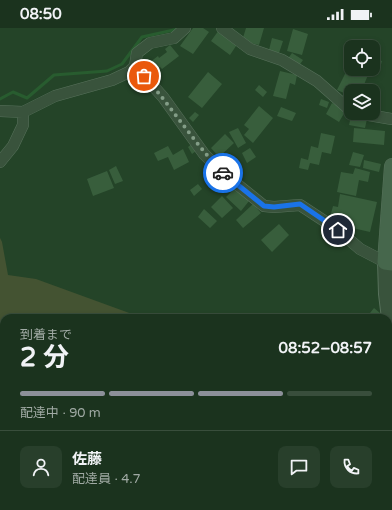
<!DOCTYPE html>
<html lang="ja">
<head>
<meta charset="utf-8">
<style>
  body { margin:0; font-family:"Varela Round","Noto Sans JP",sans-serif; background:#283f2b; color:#f1f3f6; height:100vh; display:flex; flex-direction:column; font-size:15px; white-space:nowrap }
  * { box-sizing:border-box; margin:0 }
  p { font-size:13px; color:#a0aaa4 }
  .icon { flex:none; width:22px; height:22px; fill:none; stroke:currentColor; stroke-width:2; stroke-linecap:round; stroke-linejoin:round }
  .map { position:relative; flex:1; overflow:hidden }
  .drawer { position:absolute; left:0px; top:286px; width:392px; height:196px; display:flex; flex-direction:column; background:#1b331e; border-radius:12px 12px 0 0; box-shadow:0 2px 6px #0003,0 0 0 1px #394e3c }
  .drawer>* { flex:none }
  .buttons { position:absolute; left:344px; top:12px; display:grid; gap:8px }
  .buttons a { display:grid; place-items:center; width:36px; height:36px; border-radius:8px; background:#1b331e; box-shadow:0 2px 6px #0003,0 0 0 1px #394e3c; font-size:20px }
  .pin { position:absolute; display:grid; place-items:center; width:34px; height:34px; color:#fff; margin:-17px; border:2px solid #fff; border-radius:50%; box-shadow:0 1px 4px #0007 }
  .courier { position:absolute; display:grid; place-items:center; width:40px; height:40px; margin:-20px; border:3px solid #1a73e8; border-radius:50%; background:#fff; color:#222; box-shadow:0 1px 5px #0007 }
  .headline em { font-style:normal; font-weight:700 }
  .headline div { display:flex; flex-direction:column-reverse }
  .headline { display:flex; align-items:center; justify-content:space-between; height:68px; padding:0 20px }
  h1 { font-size:26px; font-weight:700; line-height:30px }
  .bar { display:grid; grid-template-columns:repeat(4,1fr); gap:6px 4px; align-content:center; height:48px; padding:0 20px }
  .bar i { height:5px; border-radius:3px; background:#394e3c }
  .bar .on { background:#8c9099 }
  .bar p { grid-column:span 4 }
  .line { display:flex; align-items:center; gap:10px; padding:0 20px; border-top:1px solid #394e3c }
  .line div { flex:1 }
  .round { display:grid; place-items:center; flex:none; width:42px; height:42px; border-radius:8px; background:#283f2b }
  .status { display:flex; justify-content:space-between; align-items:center; height:28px; padding:0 20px; background:#1b331e; direction:ltr }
  .status svg { height:11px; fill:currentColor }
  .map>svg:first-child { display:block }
  .green { fill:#445332 }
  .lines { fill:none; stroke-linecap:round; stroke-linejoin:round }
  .stream { stroke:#285c2f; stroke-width:3 }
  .building { fill:#385e3c }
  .minor-casing { stroke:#57715b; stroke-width:12 }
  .tertiary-casing { stroke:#57715b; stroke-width:16 }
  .secondary-casing { stroke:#57715b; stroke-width:16 }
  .minor { stroke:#39533c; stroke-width:11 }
  .tertiary { stroke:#39533c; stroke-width:14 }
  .secondary { stroke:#46674c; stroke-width:15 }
  .done { stroke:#839d87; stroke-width:4; stroke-dasharray:0 7.2 }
  .route { stroke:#1a73e8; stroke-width:5 }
</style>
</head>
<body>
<div class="status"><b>08:50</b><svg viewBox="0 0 49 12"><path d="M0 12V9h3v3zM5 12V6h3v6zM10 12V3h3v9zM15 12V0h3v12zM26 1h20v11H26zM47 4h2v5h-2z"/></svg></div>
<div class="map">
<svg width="392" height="482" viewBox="0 0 392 482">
  <rect width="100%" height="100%" fill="#244428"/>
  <path class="green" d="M0,210l2,4 6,33 28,4 107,39h-139v21l-4,-1z
    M21,478h313v4h-310z"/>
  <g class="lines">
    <path class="stream" d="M0,71l13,-7 14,6 27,-23 53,-4 15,-7 20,-27 36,-8"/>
  </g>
  <path class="building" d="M193,0h10l6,4 -16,22 -13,-8z
    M246,0h18l-5,17 -17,-4z
    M293,1l15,5 -6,21 -15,-4z
    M219,2l19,13 -8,12 -19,-14z
    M272,10l11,3 -4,12 -10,-3z
    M170,17l9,11 -17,13 -2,-2 -8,6 -6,-8 12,-9 1,2 8,-6 -2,-3z
    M292,25l11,7 -5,7 -11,-7z
    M373,30l9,3 -3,10 -6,-1z
    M349,38l2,1v2h4l13,6 -5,12 -6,-2 -3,6h-3v5l-14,-6z
    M280,43l17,4 -2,10 -5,-2 -4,16 -13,-3z
    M208,44l14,12 -20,24 -14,-11z
    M259,57l8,7 -4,5 -8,-7z
    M321,71l8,3 -2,6 -8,-3z
    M332,75l14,7 -7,12 -13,-8z
    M259,78l14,12 -20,25 -9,-8 5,-6 -5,-4z
    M281,79l15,6 -4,8 -15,-5z
    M195,84l4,3 -6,7 -4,-4z
    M351,88l16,3 -2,9 -16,-3z
    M238,100l8,15 -8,5 -9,-16z
    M354,100l31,3 -1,14 -31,-3z
    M321,105l14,3 -4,18 -9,-2 -3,13 -9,-2 -2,7 -9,-2 2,-10 7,2 3,-14 7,2z
    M225,106l9,9 -15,14 -8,-9z
    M192,116l4,7 -4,3 -4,-7z
    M168,118l5,9 10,-6 6,13 -15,8 -6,-13 -10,4 -4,-8z
    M250,120l6,9 -9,6 -5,-10z
    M353,124l11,3 -4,12 -11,-2z
    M364,132l17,4 -2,8 -16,-4z
    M116,138l7,15 -8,3 -6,-14z
    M355,140l15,4 -2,10 -9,-2 -3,16 -19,-4 4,-20 12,2z
    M107,143l7,17 -21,8 -6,-17z
    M198,156l4,5 -8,7 -4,-6z
    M235,160l14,13 -8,10 -15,-14z
    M340,166l37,8 -7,30 -35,-8 -6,-3 4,-15 5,1z
    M222,168l11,12 -11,10 -11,-11z
    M253,176l8,9 -18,15 -7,-8z
    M204,181l13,12 -7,7 -12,-11z
    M279,196l10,11 -17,17 -11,-12z
    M374,280l12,10h-20z
    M388,475l4,7h-16l6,-4h6z"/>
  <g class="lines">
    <defs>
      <path id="minor" d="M222,0l28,21 32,11 35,21 34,30
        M135,38l2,-13 13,-10 24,-5 11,-10
        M0,83l23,1 32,-16 57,-16 17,-8 6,-6 28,31 41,57 19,19 41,33 10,1 26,-2 38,25 22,19 25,13
        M357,85l35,6
        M0,134l13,-16 10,-21v-13"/>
      <path id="tertiary" d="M385,234l1,32 6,49"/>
      <path id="secondary" d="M392,138l-7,96 7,1"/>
    </defs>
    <use href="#minor" class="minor-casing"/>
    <use href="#tertiary" class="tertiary-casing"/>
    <use href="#secondary" class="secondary-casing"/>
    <use href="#minor" class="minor"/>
    <use href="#tertiary" class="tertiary"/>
    <use href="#secondary" class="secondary"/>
  </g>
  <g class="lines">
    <path class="done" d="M144,48c28,31 50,67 79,97"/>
    <path class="route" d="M223,145l41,33 10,1 26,-3 38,26"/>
  </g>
</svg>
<div class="buttons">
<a><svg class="icon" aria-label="locate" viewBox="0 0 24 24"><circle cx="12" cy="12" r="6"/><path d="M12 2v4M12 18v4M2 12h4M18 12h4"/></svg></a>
<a><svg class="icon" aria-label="layers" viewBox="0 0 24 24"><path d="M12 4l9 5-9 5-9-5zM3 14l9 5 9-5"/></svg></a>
</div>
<div class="pin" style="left:144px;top:48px;background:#ea580c"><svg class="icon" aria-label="bag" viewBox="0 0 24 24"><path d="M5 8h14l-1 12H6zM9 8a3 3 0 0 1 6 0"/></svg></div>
<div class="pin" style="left:338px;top:202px;background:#1f2937"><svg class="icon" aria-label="home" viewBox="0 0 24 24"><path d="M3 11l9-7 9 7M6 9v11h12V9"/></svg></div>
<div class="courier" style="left:223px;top:145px"><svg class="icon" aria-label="car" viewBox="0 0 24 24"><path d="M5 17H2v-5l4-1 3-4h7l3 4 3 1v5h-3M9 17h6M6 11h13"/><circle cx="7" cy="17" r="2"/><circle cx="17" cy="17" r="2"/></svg></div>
<section class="drawer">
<div class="headline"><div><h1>2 分</h1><p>到着まで</p></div><em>08:52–08:57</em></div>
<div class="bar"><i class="on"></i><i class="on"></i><i class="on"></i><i></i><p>配達中 · 90 m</p></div>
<div class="line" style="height:72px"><a class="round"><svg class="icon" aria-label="person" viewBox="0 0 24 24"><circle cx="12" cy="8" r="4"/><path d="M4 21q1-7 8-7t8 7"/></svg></a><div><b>佐藤</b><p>配達員 · 4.7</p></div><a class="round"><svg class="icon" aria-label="chat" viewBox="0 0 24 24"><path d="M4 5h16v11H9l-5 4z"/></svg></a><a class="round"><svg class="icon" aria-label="phone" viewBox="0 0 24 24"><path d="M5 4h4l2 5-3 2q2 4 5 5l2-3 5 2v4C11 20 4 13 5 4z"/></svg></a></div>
</section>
</div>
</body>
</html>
